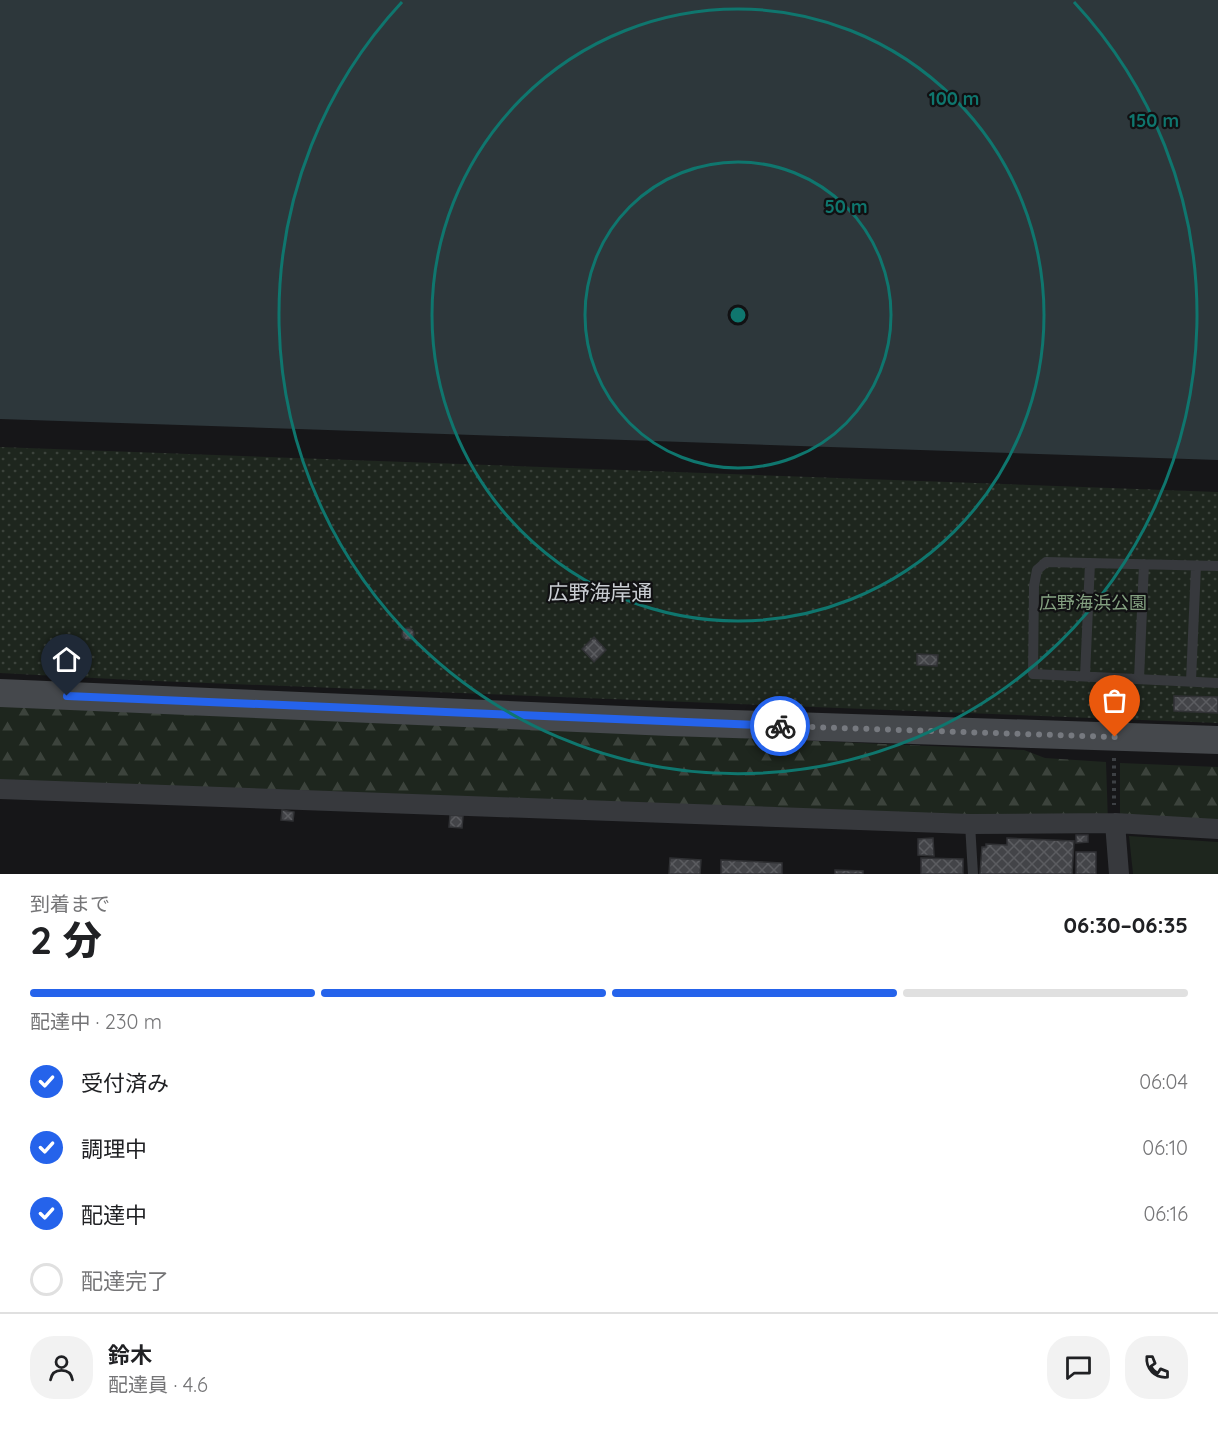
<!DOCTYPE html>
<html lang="ja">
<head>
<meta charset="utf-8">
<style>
  body { margin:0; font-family:Quicksand,"Noto Sans JP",sans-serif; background:#f2f2f2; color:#202124; height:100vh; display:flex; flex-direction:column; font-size:22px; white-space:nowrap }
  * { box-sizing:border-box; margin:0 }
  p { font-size:20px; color:#757577 }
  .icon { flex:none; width:33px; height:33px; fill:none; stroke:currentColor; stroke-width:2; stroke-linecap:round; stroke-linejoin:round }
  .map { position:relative; height:874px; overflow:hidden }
  .details { display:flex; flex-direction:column; background:#fff; flex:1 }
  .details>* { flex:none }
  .pin { position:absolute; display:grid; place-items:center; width:51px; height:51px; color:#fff; margin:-62px -26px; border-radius:50% 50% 50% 0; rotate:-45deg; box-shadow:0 0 6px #0007 }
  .pin .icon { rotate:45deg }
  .courier { position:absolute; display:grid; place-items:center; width:60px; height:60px; margin:-30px; border:4px solid #2563eb; border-radius:50%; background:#fff; color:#222; box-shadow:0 2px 8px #0007 }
  .summary em { font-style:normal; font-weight:800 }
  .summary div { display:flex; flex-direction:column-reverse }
  .summary { display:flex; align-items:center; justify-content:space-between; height:102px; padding:0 30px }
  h1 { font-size:39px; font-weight:800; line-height:45px }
  .bar { display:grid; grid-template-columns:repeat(4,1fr); gap:9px 6px; align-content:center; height:72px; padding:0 30px }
  .bar i { height:8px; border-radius:4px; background:#e0e0e0 }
  .bar .current { background:#2563eb }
  .bar p { grid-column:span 4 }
  .line { display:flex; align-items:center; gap:15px; padding:0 30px; border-top:2px solid #e0e0e0 }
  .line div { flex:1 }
  .round { display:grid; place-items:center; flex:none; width:63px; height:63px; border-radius:24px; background:#f2f2f2 }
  ol { padding:0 30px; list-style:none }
  li { display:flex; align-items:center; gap:18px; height:66px }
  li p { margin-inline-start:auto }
  li .icon { padding:6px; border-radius:50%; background:#2563eb; color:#fff; stroke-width:4 }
  li:last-child { color:#757577 }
  li i { width:33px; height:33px; border:3px solid #e0e0e0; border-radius:50% }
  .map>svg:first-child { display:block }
  .forest { fill:url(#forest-firs) }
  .park { fill:url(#park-dots) }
  .garden { fill:#1e261e }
  .water { fill:#2d373b }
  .building { fill:url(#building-cross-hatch); stroke:#303134; stroke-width:1.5 }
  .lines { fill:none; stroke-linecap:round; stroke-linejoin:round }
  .path { stroke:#3d4044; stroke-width:4; stroke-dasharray:3 4.5; stroke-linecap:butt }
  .lane { stroke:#37393d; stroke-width:10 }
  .street { stroke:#37393d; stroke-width:20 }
  .secondary { stroke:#45484c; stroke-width:28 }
  .done { stroke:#76797f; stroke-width:6; stroke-dasharray:0 10.8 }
  .route { stroke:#2563eb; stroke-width:8 }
  .ring { fill:none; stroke:#0f766e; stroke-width:3 }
  .labels { text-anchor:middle; stroke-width:4.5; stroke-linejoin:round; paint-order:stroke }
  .park-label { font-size:18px; fill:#84a181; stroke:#111113 }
  .quarter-label { font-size:21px; fill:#caced3; stroke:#111113 }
  .centre { fill:#0f766e; stroke:#111113; stroke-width:3 }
  .ring-label { font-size:18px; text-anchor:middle; font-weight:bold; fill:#0f766e; stroke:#111113; stroke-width:4.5; stroke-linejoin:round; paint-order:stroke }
</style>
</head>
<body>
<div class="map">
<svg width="1218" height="874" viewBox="0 0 1218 874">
  <defs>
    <pattern id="forest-firs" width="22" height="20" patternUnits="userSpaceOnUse" patternTransform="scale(1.5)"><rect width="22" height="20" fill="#1e261e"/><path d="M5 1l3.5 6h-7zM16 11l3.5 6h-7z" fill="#3c433c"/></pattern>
    <pattern id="park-dots" width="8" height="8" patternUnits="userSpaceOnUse" patternTransform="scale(1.5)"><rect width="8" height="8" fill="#1e261e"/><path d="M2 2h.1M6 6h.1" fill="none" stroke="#3c433c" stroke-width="1.8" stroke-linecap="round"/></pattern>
    <pattern id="building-cross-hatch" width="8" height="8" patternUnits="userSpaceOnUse" patternTransform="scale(1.5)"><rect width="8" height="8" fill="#434448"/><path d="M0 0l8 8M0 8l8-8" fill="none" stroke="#5b5c60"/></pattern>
  </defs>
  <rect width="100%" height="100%" fill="#161618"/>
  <path class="forest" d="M0,706l1024,44 21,8 61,4 2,61 -1108,-34z
    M1120,763l98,4v63l-98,-7z"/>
  <path class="park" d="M0,447l1218,45v231l-1086,-43 -132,-7z"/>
  <path class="garden" d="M1129,836l89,6v32h-85z"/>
  <path class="water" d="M0,0h1218v460l-1218,-41z"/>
  <path class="building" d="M402 634a6 6 0 1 1 12 0a6 6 0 1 1-12 0Z
    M594,637l12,13 -12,12 -12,-13z
    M917,654l21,1 -1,11 -20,-1z
    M1174,696l44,1v16l-44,-2z
    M282,810l12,2 -1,9 -12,-1z
    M450,815l13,1 -1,12 -13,-1z
    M1076,835h12v7l-12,1z
    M933,838l1,18 -16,-1v-16z
    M1007,838l67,3 -2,33h-92l2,-27h4v-3l21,1z
    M1076,852h20v22h-20z
    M670,858l31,2 -1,14h-31z
    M921,858l42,1v15h-42z
    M721,860l61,3v11h-61z
    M835,870l28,1v3h-28z"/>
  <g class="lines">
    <path class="path" d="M1114,758v47"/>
    <path class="lane" d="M1218,566l-172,-4 -9,8 -3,16 -1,88 185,9
      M1085,676l5,-113
      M1139,679l5,-115
      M1191,681l5,-115
      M970,824l3,50"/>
    <path class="street" d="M0,789l970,35 145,-1 103,6
      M1115,823l4,51"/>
    <path class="secondary" d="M0,693l669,29 549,18"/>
  </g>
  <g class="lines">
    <path class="done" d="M780,726l335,11"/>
    <path class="route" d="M67,696l713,30"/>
  </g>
  <g class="ring">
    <circle cx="738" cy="315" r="153"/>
    <circle cx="738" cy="315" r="306"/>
    <path d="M1074 2A459 459 0 1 1 402 2"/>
  </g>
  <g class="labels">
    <g class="park-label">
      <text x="1093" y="609">広野海浜公園</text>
    </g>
    <g class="quarter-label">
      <text x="600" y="600">広野海岸通</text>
    </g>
  </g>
  <circle cx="738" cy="315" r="9" class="centre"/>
  <g class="ring-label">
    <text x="954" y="105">100 m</text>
    <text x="1154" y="127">150 m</text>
    <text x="846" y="213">50 m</text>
  </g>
</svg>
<div class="pin" style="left:1115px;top:737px;background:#ea580c"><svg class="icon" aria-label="bag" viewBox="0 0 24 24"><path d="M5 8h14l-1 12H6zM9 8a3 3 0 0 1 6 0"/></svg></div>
<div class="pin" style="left:67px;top:696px;background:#1f2937"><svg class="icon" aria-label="home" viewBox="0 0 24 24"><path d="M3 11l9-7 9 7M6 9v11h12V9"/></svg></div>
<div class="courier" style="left:780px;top:726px"><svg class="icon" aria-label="bike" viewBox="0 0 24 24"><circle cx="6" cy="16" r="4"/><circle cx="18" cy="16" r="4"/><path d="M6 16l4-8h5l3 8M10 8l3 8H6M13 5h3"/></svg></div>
</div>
<section class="details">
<div class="summary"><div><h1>2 分</h1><p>到着まで</p></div><em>06:30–06:35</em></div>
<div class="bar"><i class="current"></i><i class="current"></i><i class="current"></i><i></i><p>配達中 · 230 m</p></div>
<ol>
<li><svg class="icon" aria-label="check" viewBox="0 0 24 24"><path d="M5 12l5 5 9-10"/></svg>受付済み<p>06:04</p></li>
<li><svg class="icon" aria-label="check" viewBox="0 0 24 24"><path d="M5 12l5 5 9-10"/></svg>調理中<p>06:10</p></li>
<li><svg class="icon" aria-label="check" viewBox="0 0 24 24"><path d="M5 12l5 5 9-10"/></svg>配達中<p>06:16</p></li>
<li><i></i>配達完了</li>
</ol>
<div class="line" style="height:108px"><a class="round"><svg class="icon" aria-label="person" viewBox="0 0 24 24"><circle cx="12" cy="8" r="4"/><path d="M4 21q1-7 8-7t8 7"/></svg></a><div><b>鈴木</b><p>配達員 · 4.6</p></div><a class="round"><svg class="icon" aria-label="chat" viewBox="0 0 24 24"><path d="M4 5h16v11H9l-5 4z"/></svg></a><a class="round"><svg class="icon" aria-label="phone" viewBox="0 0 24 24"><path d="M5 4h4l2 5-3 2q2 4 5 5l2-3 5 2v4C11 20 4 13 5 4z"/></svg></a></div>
</section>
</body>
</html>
